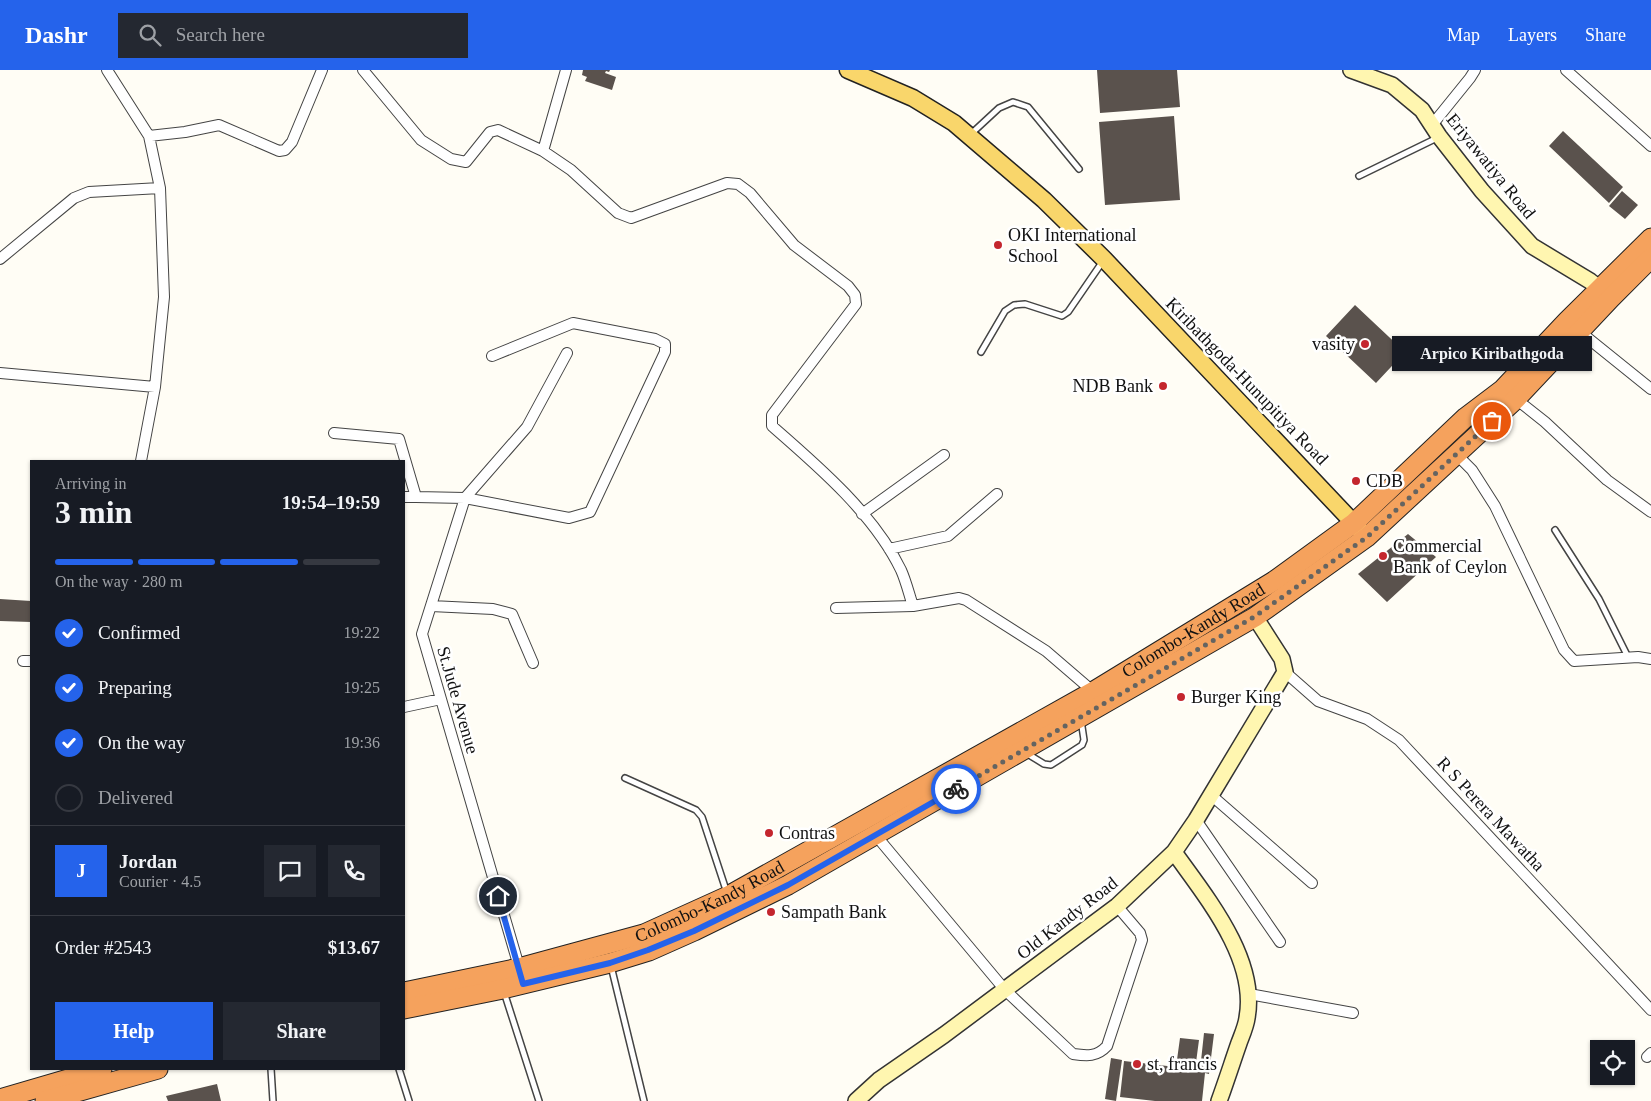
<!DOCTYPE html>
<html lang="en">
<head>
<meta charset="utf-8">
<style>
  body { margin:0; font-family:Georgia,serif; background:#242831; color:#f1f3f6; height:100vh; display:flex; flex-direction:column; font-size:19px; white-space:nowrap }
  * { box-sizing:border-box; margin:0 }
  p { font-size:16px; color:#9ea1a6 }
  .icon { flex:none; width:28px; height:28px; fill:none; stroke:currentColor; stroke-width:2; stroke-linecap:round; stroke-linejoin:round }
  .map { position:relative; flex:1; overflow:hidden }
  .panel { position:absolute; left:30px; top:390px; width:375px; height:610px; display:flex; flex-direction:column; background:#171b24; border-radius:0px; box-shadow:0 1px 4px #0004 }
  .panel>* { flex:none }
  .tools { position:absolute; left:1590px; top:970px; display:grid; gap:10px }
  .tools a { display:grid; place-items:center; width:45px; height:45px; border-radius:0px; background:#171b24; box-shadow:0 1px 4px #0004; font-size:25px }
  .pin { position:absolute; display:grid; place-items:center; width:42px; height:42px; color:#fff; margin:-21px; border:2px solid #fff; border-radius:50%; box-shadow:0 1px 5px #0007 }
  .courier { position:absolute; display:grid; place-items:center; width:50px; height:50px; margin:-25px; border:4px solid #2563eb; border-radius:50%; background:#fff; color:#222; box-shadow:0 1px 6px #0007 }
  .bubble { position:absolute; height:35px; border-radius:0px; background:#171b24; box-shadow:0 1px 4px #0004; font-size:16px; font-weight:800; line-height:35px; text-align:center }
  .head em { font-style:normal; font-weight:800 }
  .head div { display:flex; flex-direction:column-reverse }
  .head { display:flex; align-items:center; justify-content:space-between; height:85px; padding:0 25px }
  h1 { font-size:32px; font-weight:800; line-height:38px }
  .bar { display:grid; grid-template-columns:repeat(4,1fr); gap:8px 5px; align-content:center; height:60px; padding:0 25px }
  .bar i { height:6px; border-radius:4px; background:#363941 }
  .bar .active { background:#2563eb }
  .bar p { grid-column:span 4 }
  .line { display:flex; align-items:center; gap:12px; padding:0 25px; border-top:1px solid #363941 }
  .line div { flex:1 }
  .round { display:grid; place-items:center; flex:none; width:52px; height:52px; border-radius:0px; background:#242831 }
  ol { padding:0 25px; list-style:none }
  li { display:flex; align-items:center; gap:15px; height:55px }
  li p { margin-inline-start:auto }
  li .icon { padding:5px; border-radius:50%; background:#2563eb; color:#fff; stroke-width:4 }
  li:last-child { color:#9ea1a6 }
  li i { width:28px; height:28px; border:2px solid #363941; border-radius:50% }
  .button { display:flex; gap:10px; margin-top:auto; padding:10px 25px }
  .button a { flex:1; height:58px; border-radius:0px; background:#2563eb; color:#fff; font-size:20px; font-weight:800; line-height:58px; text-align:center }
  .button a+a { background:#242831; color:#f1f3f6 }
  header { display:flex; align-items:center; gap:30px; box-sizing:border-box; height:70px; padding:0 25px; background:#2563eb; color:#fff }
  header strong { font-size:24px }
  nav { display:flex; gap:28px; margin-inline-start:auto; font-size:18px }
  .search { width:350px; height:45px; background:#242831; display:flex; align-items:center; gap:12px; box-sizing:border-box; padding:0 18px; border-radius:0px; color:#9ea1a6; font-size:19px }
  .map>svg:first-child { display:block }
  .building { fill:#5a524d }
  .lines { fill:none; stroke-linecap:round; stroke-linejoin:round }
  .lane-casing { stroke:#444; stroke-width:8 }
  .street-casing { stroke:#444; stroke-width:12 }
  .secondary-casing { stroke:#333; stroke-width:18 }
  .primary-casing { stroke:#222; stroke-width:19 }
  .highway-casing { stroke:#222; stroke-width:21 }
  .lane { stroke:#fff; stroke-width:5 }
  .street { stroke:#fff; stroke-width:10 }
  .secondary { stroke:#fff6b0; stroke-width:15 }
  .primary { stroke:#f9d66b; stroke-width:16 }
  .highway { stroke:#f5a25d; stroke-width:19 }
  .done { stroke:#646461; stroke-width:5; stroke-dasharray:0 9 }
  .route { stroke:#2563eb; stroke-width:6 }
  .poi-dot { fill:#c4262e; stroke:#fff; stroke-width:2 }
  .labels { text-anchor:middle; stroke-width:5; stroke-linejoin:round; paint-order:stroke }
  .street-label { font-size:18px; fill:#111; stroke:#fff }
  .poi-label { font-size:18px; fill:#111; stroke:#fff; text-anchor:start }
</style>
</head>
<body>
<header>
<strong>Dashr</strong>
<div class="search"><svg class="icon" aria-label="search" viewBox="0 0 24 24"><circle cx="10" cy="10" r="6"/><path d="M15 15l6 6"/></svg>Search here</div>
<nav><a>Map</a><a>Layers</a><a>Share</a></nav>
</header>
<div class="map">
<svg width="1651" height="1031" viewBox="0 0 1651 1031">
  <rect width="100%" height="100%" fill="#fffdf5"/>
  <path class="building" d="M583,0h27l-1,2 -3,-1 -1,2 11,4 -4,13 -27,-9 2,-4 -5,-2z
    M1097,0h80l3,37 -80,6z
    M1174,46l6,84 -75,5 -6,-83z
    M1563,61l60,56 -14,16 -60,-57z
    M1622,121l16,14 -13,14 -16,-13z
    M1355,235l50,47 -29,31 -50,-47z
    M1408,464l28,23 -49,45 -29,-28z
    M0,529l31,2v21l-31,-1z
    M1204,963l10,1 -5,40 -4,-1 -3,28h-47l-35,-4 4,-36 52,6 4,-29 19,2 -4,30h5z
    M1111,988l11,2 -6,41 -11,-2z
    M217,1014l4,17h-53l-2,-5z"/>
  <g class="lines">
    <defs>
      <path id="lane" d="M972,63l27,-25 14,-6 15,5 51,62
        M1359,106l78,-38
        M981,282l24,-41 9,-6 11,-1 37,12 6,-4 35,-51
        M1555,460l44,69 29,58
        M1026,683l18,11 7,1 31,-20 2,-5 -3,-20
        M625,708l71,32 6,7 25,76
        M611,896l33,135
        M504,922l35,109
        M271,999l2,32
        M399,999l10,32"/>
      <path id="street" d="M107,0l42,66 11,52 4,109 -9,90 -14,74
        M363,0l58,70 30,19 15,3 24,-30 8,-2 45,21
        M566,0l-23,81 28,19 47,43 13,5 96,-35 11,1 12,9 44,52 54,41 7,9 1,9 -84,111v11c46,40 102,88 129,144 5,11 8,24 12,36
        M1566,0l85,76
        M1432,55l38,-47 5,-8
        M149,66l36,-4 34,-7 60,26 6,-1 7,-8 30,-72
        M0,189l74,-61 15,-6 71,-4
        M1579,261l72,58
        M492,286l81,-33 82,16 10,5v8l-75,160 -21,6 -104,-20 -43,136 98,336
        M0,303l155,14
        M1516,329l29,23 62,58 44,32
        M334,363l65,6 17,58 49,1 62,-71 40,-74
        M1457,385l15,15 23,36 69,144 10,11 64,-4 13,2
        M404,427h12
        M862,444l82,-59
        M889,479l59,-13 49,-42
        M431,536l62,3 19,5 21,49
        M836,538l77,-2 46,-8 7,2 80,51 50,43
        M23,591h8
        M1285,602l33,29 49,18 32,21 252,270
        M404,637l37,-8
        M1211,725l101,88
        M1196,750l84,122
        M873,762l132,158 68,64c14,2 24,3 34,-8l35,-106 -2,-7 -23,-27
        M1249,924l104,19
        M1647,987l4,-4"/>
      <path id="secondary" d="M1351,0l41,15 30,25 17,26 43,55 50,55 58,35 18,14
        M1174,782c32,45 84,107 73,166 -1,8 -5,17 -8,25 -7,20 -13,39 -20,58
        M856,1031l23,-21 65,-45 173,-129 57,-54 22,-32 89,-148 -3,-13 -27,-42"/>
      <path id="primary" d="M848,0l65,28 41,25 90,77 60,59 259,274"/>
      <g id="highway">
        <path id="s1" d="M404,922l115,-24 125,-34 84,-38 366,-205 180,-110 80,-58 112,-106 37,-28 64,-68 84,-83"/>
        <path d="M404,939l99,-20 107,-26 39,-12 45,-20 94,-46 467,-268 112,-80 149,-138 95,-101 40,-40"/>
        <path d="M0,1029l102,-30"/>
        <path d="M45,1031l113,-32"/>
      </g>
    </defs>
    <use href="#lane" class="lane-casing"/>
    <use href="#street" class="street-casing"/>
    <use href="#secondary" class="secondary-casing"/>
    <use href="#primary" class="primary-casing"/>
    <use href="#highway" class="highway-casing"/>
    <use href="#lane" class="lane"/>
    <use href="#street" class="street"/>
    <use href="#secondary" class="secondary"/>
    <use href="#primary" class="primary"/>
    <use href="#highway" class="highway"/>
  </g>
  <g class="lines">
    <path class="done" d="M956,719l298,-172 113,-80 125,-116"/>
    <path class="route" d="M498,826l25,88 87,-21 38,-13 46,-19 94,-46 168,-96"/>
  </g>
  <g class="poi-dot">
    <circle cx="998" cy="175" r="5"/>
    <circle cx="1365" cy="274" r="5"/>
    <circle cx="1163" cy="316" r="5"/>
    <circle cx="1356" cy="411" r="5"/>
    <circle cx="1383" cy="486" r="5"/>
    <circle cx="1181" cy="627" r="5"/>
    <circle cx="769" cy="763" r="5"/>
    <circle cx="771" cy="842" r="5"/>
    <circle cx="1137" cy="994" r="5"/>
  </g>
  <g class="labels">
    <g class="street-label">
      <text transform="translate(1491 96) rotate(51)" y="6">Eriyawatiya Road</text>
      <text transform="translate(1247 311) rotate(46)" y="6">Kiribathgoda-Hunupitiya Road</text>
      <text dy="6" stroke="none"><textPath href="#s1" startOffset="875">Colombo-Kandy Road</textPath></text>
      <text transform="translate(458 630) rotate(74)" y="6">St.Jude Avenue</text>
      <text transform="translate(1491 744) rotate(47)" y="6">R S Perera Mawatha</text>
      <text dy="6" stroke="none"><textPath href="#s1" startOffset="320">Colombo-Kandy Road</textPath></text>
      <text transform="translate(1067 848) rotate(-38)" y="6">Old Kandy Road</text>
    </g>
    <g class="poi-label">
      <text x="1008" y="171">OKI International<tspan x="1008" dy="21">School</tspan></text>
      <text x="1355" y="280" text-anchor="end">vasity</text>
      <text x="1153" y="322" text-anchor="end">NDB Bank</text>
      <text x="1366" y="417">CDB</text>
      <text x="1393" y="482">Commercial<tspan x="1393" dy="21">Bank of Ceylon</tspan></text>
      <text x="1191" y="633">Burger King</text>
      <text x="779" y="769">Contras</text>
      <text x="781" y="848">Sampath Bank</text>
      <text x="1147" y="1000">st, francis</text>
    </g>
  </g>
</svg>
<div class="tools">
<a><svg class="icon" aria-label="locate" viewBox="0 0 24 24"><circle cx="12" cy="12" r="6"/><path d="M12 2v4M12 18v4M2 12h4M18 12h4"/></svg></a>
</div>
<div class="pin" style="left:1492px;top:351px;background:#ea580c"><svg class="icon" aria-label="bag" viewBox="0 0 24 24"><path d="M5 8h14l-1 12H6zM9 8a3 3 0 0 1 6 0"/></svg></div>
<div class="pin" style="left:498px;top:826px;background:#1f2937"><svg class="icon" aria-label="home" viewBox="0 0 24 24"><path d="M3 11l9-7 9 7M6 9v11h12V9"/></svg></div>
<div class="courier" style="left:956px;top:719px"><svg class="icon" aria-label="bike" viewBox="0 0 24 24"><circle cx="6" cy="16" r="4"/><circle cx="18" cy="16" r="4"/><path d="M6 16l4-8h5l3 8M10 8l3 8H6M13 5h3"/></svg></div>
<div class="bubble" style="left:1392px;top:266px;width:200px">Arpico Kiribathgoda</div>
<section class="panel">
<div class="head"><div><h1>3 min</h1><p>Arriving in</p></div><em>19:54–19:59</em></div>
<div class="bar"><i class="active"></i><i class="active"></i><i class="active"></i><i></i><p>On the way · 280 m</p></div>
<ol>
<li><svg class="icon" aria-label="check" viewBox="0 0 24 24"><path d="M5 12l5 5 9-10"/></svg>Confirmed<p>19:22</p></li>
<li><svg class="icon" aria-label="check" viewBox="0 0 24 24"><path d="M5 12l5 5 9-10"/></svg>Preparing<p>19:25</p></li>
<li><svg class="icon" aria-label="check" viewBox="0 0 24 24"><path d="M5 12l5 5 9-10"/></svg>On the way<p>19:36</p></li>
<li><i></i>Delivered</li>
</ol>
<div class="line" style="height:90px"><b class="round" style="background:#2563eb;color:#fff">J</b><div><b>Jordan</b><p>Courier · 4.5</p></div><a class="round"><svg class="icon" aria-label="chat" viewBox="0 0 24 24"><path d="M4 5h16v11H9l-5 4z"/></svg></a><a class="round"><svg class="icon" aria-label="phone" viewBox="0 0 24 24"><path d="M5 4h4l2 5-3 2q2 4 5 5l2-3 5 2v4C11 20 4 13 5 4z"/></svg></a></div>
<div class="line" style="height:65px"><div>Order #2543</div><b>$13.67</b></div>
<div class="button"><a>Help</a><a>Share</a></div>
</section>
</div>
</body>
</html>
